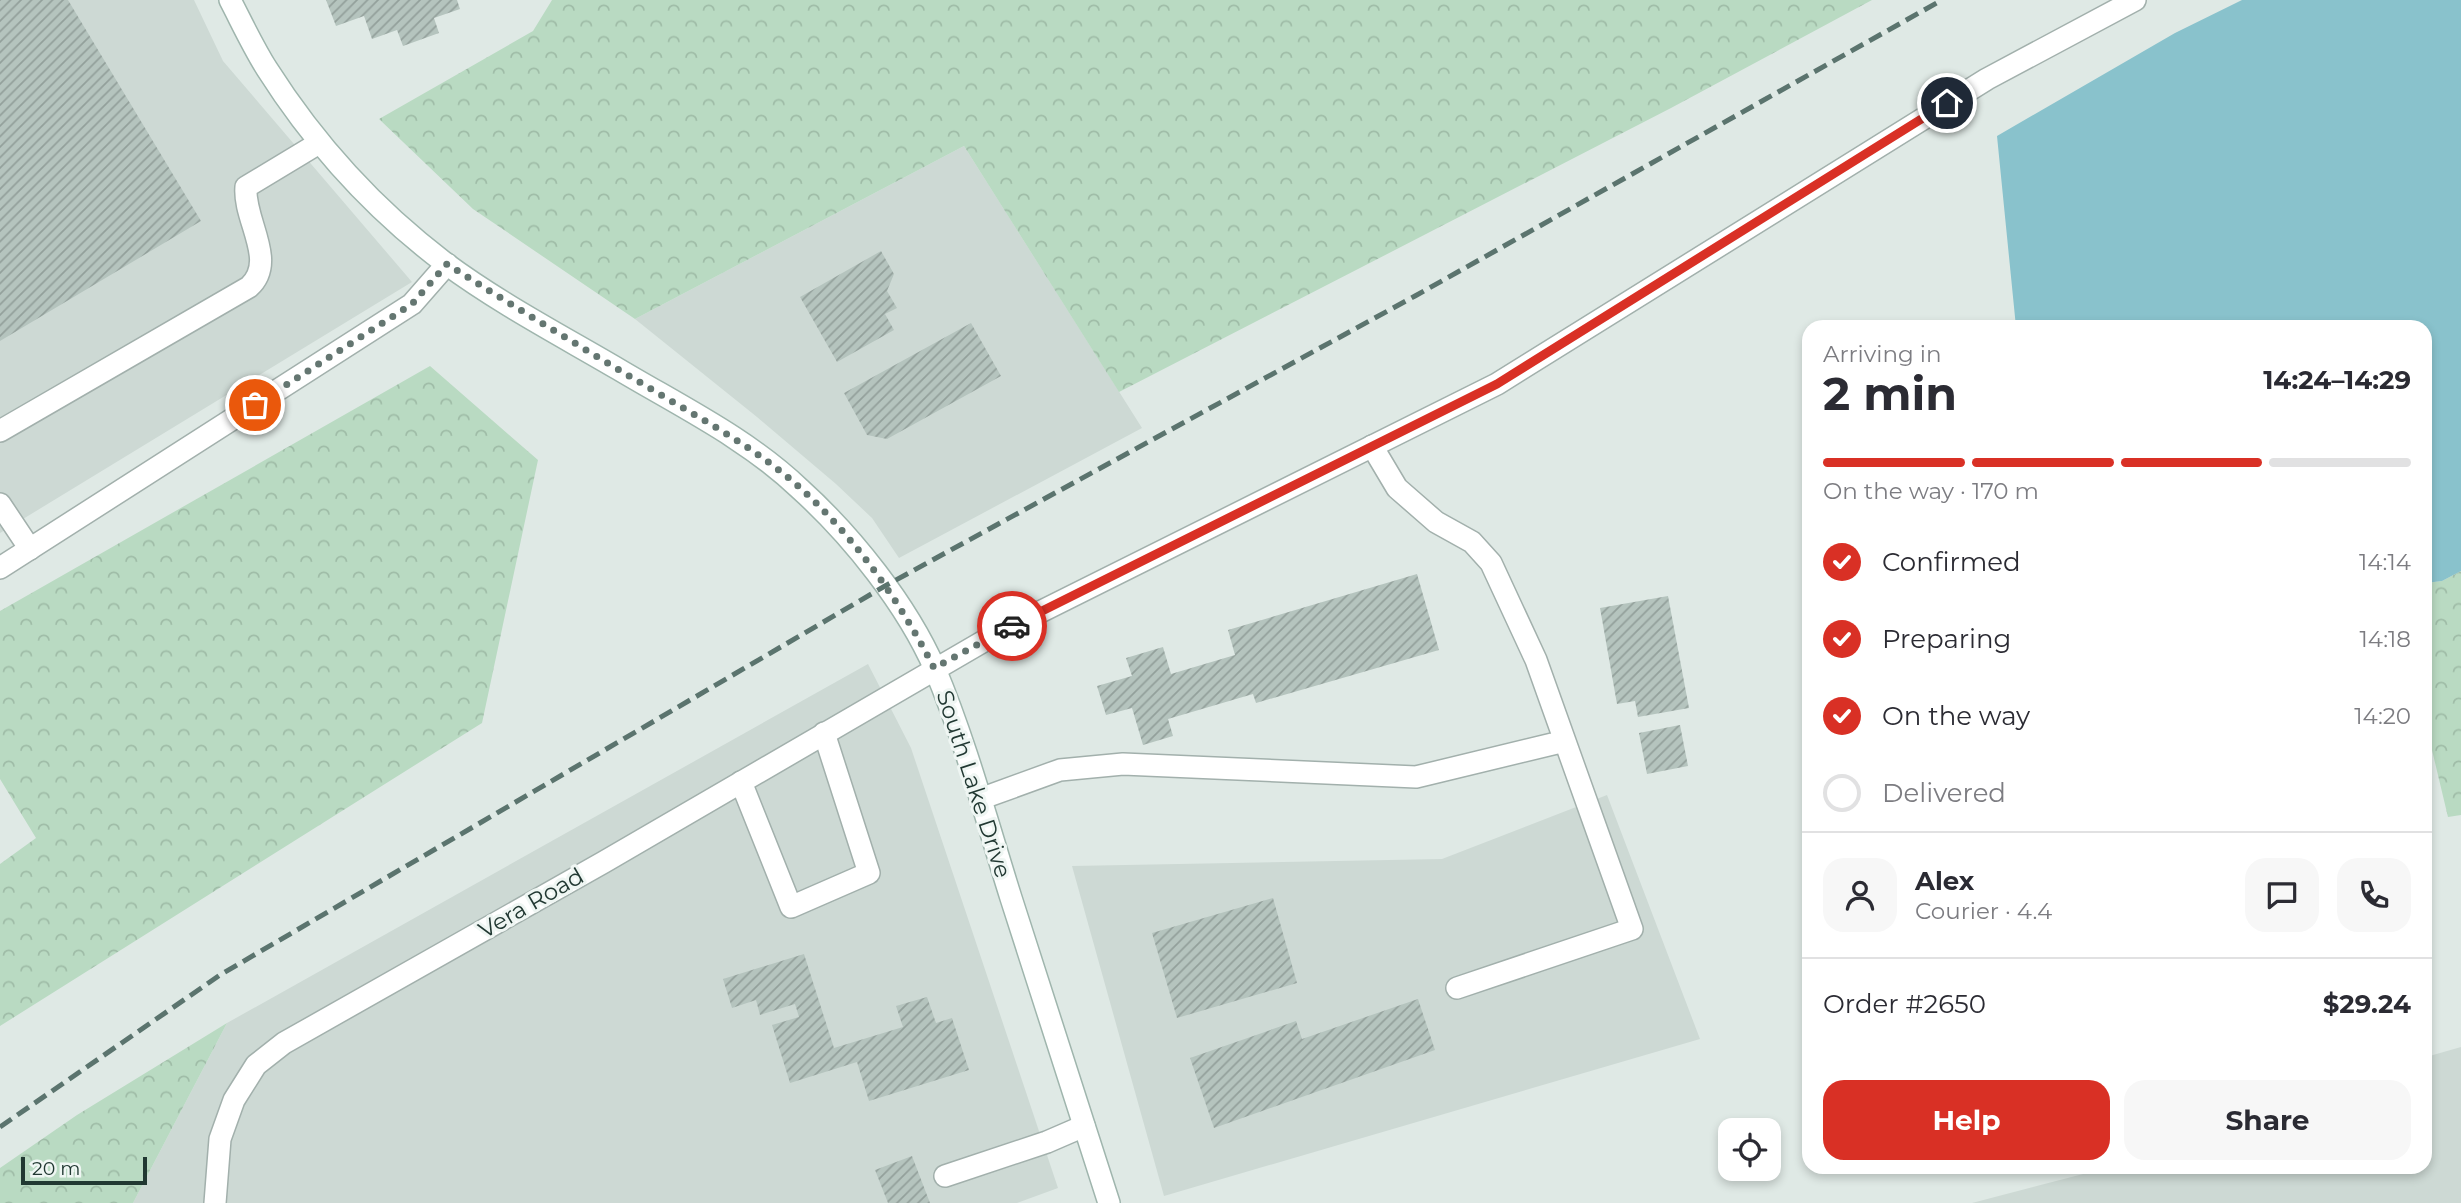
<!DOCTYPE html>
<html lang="en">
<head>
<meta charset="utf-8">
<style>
  body { margin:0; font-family:Montserrat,sans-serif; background:#f7f7f7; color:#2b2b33; height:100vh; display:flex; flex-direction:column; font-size:26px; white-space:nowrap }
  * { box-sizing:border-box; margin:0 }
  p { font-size:23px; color:#7c7c81 }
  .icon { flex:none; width:38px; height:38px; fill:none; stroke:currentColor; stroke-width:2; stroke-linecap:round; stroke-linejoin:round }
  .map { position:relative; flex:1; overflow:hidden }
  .drawer { position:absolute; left:1802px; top:320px; width:630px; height:854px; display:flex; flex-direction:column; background:#fff; border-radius:21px; box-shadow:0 4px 10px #0003 }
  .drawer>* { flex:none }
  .buttons { position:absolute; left:1718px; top:1118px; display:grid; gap:14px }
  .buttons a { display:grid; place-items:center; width:63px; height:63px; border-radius:14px; background:#fff; box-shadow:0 4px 10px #0003; font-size:35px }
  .scale { position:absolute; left:21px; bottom:18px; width:126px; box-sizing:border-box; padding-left:7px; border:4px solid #213832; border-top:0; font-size:19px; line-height:24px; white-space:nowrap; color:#213832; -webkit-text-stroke:5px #eff6f3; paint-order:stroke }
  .pin { position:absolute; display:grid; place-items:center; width:60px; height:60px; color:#fff; margin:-30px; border:4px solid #fff; border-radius:50%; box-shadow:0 2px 7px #0007 }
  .courier { position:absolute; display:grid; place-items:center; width:70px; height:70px; margin:-35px; border:5px solid #d93025; border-radius:50%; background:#fff; color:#222; box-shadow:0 2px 9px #0007 }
  .headline em { font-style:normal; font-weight:700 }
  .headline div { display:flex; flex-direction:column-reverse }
  .headline { display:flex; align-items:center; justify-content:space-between; height:119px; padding:0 21px }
  h1 { font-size:46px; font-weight:700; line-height:52px }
  .bar { display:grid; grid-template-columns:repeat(4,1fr); gap:10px 7px; align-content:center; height:84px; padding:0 21px }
  .bar i { height:9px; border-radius:5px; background:#e1e1e2 }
  .bar .active { background:#d93025 }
  .bar p { grid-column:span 4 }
  .line { display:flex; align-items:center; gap:18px; padding:0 21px; border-top:2px solid #e1e1e2 }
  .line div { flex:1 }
  .round { display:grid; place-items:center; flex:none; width:74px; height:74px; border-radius:21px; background:#f7f7f7 }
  ol { padding:0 21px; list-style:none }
  li { display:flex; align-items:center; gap:21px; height:77px }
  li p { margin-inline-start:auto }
  li .icon { padding:7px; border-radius:50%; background:#d93025; color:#fff; stroke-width:4 }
  li:last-child { color:#7c7c81 }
  li i { width:38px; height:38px; border:4px solid #e1e1e2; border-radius:50% }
  .primary-button { display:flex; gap:14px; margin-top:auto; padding:14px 21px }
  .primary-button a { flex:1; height:80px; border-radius:21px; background:#d93025; color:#fff; font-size:28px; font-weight:700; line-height:80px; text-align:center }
  .primary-button a+a { background:#f7f7f7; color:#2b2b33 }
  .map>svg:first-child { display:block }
  .built { fill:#cdd9d4 }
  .forest { fill:url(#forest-crowns) }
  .water { fill:#89c2cc }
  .building { fill:url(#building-hatch) }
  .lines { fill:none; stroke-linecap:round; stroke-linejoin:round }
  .lane-casing { stroke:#a2b0ac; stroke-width:24 }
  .street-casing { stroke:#a2b0ac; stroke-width:24 }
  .secondary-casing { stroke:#9fb5ad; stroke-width:24 }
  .lane { stroke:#fff; stroke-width:21 }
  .street { stroke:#fff; stroke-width:21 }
  .secondary { stroke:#fff; stroke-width:21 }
  .rail { stroke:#5b746e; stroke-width:5; stroke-dasharray:14 7; stroke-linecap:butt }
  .done { stroke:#647671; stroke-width:7; stroke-dasharray:0 12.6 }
  .route { stroke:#d93025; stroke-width:9 }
  .labels { text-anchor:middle; stroke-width:6; stroke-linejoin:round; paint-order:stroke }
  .street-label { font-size:23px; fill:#213832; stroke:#eff6f3 }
</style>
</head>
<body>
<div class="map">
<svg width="2461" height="1203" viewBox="0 0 2461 1203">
  <defs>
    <pattern id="forest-crowns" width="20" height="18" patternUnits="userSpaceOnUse" patternTransform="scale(1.75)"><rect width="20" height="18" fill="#b9dac2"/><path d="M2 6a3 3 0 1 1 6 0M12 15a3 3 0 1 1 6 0" fill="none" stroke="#9fbca7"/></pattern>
    <pattern id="building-hatch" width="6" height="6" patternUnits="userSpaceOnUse" patternTransform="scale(1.75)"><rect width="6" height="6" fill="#b5c4be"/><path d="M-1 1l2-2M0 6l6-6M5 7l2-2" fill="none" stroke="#93a09b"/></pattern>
  </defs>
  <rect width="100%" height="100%" fill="#dfe9e5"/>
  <path class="built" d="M0,0h194l29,61 189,221 -412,251z
    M964,146l178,282 -243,130 -27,-40 -36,-34 -79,-67 -122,-98z
    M868,664l43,84 147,440 -41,15h-884l94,-180z
    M1607,795l93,244 -536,157 -92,-330 370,-7z
    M2461,1047v156h-489l138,-36h316v-110z"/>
  <path class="forest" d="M552,0h1320l-201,108 -552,284 -155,-246 -329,173 -162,-110 -94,-90 154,-88z
    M430,366l108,94 -56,263 -482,303v-162l36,-26 -36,-59v-168z
    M2461,571v244l-13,2 -22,-92v-142l16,-2z
    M227,1023l-94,180h-133v-35l77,-53z"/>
  <path class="water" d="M2242,0h219v571l-19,10 -16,2v-256h-410l-19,-191 178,-103z"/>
  <path class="building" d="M0,0h68l133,221 -201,120z
    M326,0h131l3,9 -26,9 5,15 -36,13 -6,-16 -25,9 -8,-23 -28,10z
    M881,251l13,23 -7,17 10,17 -12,6 9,16 -57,32 -37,-65z
    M971,323l30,53 -114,63 -20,-4 -23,-42z
    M1417,574l22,76 -183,53 -3,-9 -85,25 5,17 -30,9 -11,-37 -26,7 -9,-29 35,-10 -6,-18 37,-11 8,27 64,-19 -7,-25z
    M1668,596l21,112 -51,9 -3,-16 -18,3 -17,-96z
    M1680,725l8,41 -41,8 -8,-41z
    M1273,898l24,85 -120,35 -25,-85z
    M804,954l30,94 69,-21 -7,-21 31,-9 9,26 16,-5 17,52 -100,31 -12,-39 -67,21 -18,-58 27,-8 -4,-13 -35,11 -4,-15 -24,8 -9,-29z
    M1418,999l17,51 -221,78 -24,-70 106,-37 6,18z
    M912,1156l18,47h-42l-13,-33z"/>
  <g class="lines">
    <defs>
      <path id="lane" d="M0,431l249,-144c29,-26 -6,-67 -3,-100l73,-44
        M1372,446l25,42 39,34 36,20 19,21 45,97 96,269 -175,59
        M0,504l30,45
        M741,782l50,125 78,-34 -45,-140
        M980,799l80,-29 63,-6 293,13 149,-36
        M945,1176l102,-34 37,-16"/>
      <path id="street" d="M0,568l412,-264 35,-40
        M215,1203l5,-64 14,-39 22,-35 28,-22 320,-181 392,-228 501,-250 490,-305 148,-79"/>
      <path id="secondary" d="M230,0c12,23 23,47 37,69 47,74 108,141 178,194 54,40 115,72 173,106 62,37 130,70 182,120 52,47 107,116 135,180 31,74 52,153 76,229 33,102 65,204 98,305"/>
    </defs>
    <use href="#lane" class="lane-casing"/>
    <use href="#street" class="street-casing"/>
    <use href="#secondary" class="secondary-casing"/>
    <use href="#lane" class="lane"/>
    <use href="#street" class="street"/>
    <use href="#secondary" class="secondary"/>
    <path class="rail" d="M0,1127l220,-152 665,-389 530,-290 527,-296"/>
  </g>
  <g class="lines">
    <path class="done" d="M255,405l157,-101 35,-40c69,44 139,86 209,128 49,29 99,56 142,94 56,50 102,115 136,182l78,-42"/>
    <path class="route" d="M1012,626l485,-242 450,-281"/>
  </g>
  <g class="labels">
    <g class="street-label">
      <text transform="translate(974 784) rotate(72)" y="8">South Lake Drive</text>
      <text transform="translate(531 903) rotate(-30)" y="8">Vera Road</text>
    </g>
  </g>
</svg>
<div class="buttons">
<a><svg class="icon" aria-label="locate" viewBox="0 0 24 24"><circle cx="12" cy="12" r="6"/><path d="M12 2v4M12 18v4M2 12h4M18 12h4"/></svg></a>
</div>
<div class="scale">20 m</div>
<div class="pin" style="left:255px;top:405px;background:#ea580c"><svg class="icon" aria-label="bag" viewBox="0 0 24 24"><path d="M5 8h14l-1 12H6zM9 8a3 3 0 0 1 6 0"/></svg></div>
<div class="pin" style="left:1947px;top:103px;background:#1f2937"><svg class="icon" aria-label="home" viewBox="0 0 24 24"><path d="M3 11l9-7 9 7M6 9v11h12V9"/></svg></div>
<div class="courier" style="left:1012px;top:626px"><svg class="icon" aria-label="car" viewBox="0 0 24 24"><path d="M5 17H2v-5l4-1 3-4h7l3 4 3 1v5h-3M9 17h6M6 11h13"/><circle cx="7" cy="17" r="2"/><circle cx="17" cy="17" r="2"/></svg></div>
<section class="drawer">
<div class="headline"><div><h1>2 min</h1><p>Arriving in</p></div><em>14:24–14:29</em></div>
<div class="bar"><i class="active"></i><i class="active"></i><i class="active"></i><i></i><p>On the way · 170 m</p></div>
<ol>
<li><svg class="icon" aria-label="check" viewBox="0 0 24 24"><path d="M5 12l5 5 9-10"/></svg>Confirmed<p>14:14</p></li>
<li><svg class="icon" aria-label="check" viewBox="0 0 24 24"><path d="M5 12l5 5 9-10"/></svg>Preparing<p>14:18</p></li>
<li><svg class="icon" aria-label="check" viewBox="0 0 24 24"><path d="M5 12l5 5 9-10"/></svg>On the way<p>14:20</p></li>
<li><i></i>Delivered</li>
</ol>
<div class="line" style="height:126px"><a class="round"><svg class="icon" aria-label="person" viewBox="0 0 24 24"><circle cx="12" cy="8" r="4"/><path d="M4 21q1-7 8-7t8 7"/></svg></a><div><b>Alex</b><p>Courier · 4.4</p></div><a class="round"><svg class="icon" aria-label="chat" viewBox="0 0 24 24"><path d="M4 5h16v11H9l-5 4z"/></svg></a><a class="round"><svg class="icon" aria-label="phone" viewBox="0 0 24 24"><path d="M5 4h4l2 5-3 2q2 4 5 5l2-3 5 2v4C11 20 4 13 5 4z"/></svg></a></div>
<div class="line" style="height:91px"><div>Order #2650</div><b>$29.24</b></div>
<div class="primary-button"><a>Help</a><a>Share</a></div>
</section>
</div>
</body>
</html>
